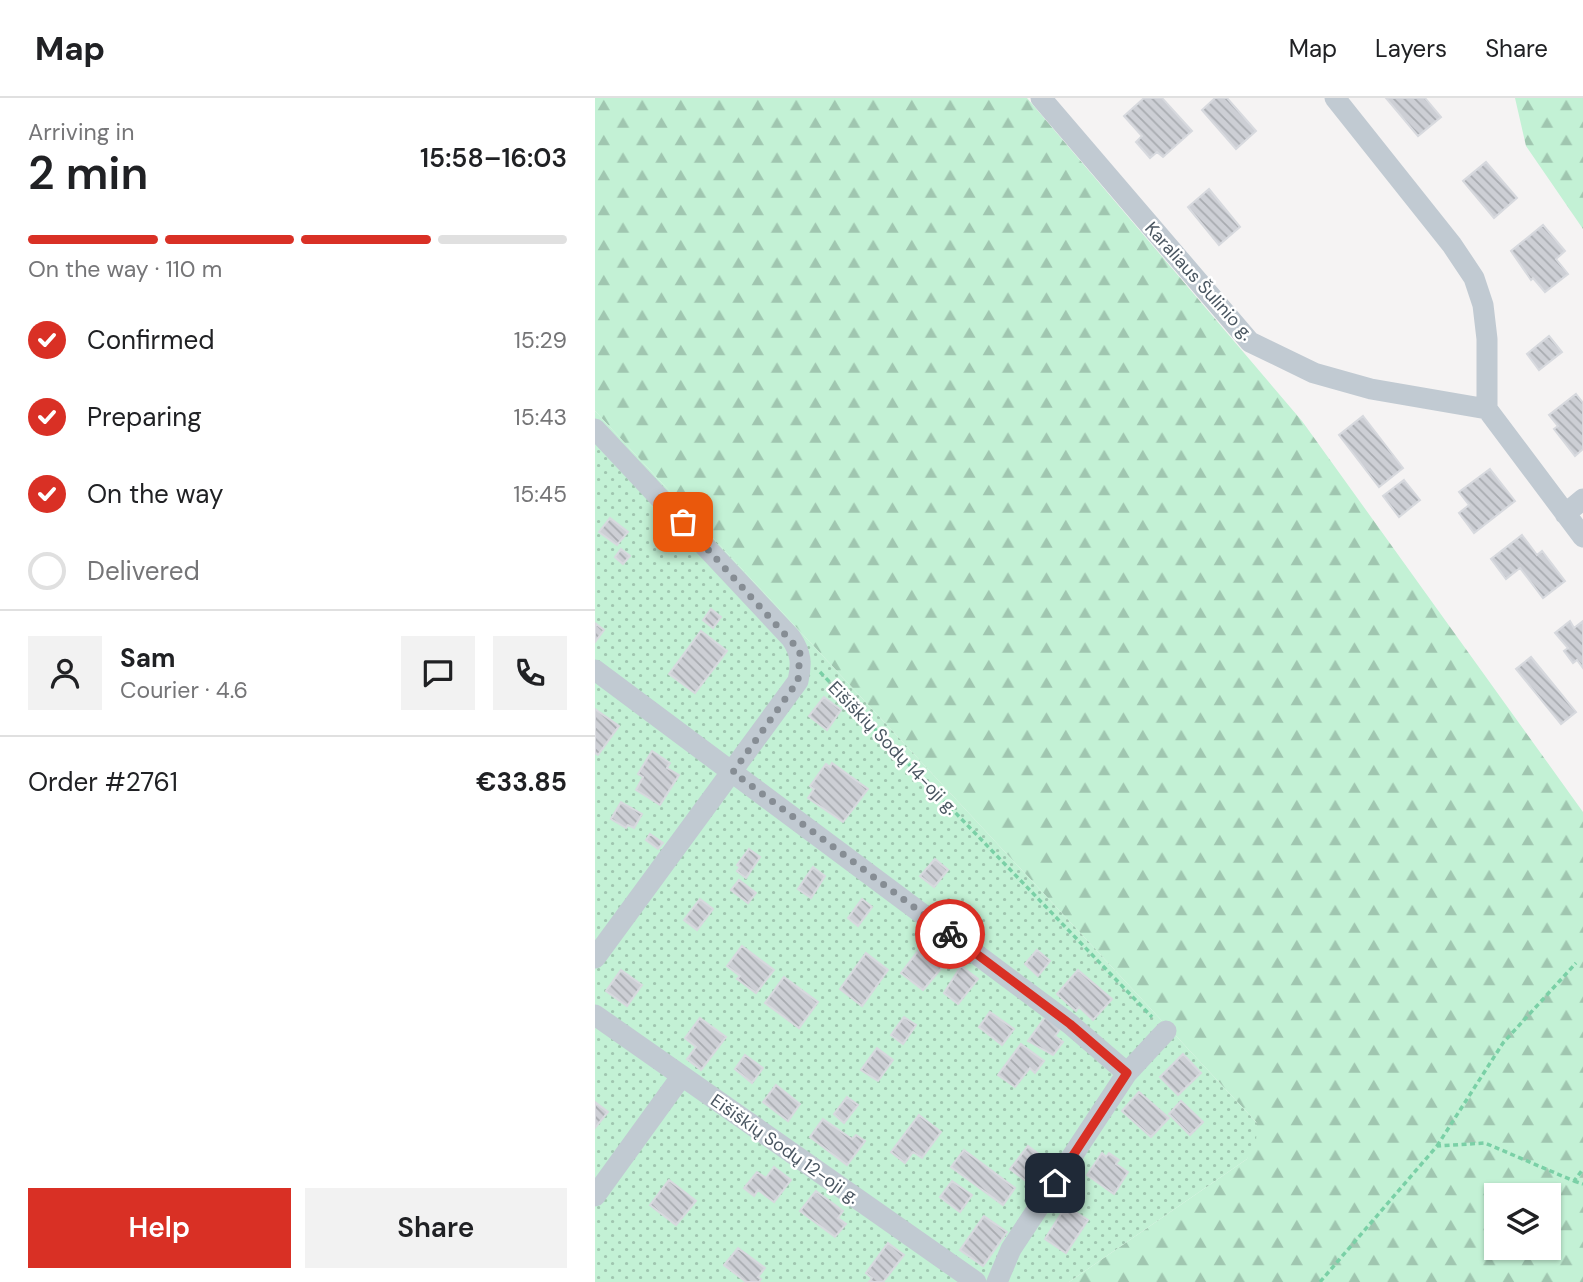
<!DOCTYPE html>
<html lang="en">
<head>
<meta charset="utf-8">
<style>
  body { margin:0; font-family:"DM Sans",sans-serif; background:#f2f2f2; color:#202124; height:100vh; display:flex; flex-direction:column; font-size:26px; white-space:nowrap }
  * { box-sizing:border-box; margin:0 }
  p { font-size:23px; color:#757577 }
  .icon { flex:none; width:38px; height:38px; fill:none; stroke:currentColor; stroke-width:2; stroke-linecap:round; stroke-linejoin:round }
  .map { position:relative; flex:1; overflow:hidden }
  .sheet { display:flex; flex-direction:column; background:#fff; width:595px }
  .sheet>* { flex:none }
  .controls { position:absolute; left:889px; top:1085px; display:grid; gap:14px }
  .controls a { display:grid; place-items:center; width:77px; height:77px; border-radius:0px; background:#fff; box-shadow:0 2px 5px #0004; font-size:35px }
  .pin { position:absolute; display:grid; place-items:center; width:60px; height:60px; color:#fff; margin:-30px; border-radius:14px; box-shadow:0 4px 10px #0006 }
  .courier { position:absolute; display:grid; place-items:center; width:70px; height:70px; margin:-35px; border:5px solid #d93025; border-radius:50%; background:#fff; color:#222; box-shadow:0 2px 9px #0007 }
  .summary em { font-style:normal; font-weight:600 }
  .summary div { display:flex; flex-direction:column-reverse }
  .summary { display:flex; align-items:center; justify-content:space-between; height:119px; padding:0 28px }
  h1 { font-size:46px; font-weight:600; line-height:52px }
  .bar { display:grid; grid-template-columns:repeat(4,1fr); gap:10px 7px; align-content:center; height:84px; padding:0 28px }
  .bar i { height:9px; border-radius:5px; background:#e0e0e0 }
  .bar .current { background:#d93025 }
  .bar p { grid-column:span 4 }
  .line { display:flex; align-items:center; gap:18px; padding:0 28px; border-top:2px solid #e0e0e0 }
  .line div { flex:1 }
  .round { display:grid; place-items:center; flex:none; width:74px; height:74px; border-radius:0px; background:#f2f2f2 }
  ol { padding:0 28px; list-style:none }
  li { display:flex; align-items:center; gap:21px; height:77px }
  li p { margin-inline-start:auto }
  li .icon { padding:7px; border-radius:50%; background:#d93025; color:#fff; stroke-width:4 }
  li:last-child { color:#757577 }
  li i { width:38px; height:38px; border:4px solid #e0e0e0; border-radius:50% }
  .action { display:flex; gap:14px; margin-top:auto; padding:14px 28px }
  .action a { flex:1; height:80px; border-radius:0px; background:#d93025; color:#fff; font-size:28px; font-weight:600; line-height:80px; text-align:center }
  .action a+a { background:#f2f2f2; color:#202124 }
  header { display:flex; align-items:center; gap:42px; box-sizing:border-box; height:98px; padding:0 35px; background:#fff; border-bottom:2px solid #e0e0e0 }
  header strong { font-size:33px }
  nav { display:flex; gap:38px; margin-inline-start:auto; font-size:24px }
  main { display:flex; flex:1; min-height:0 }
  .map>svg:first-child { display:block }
  .forest { fill:url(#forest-firs); fill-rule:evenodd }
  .garden { fill:url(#garden-dots) }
  .building { fill:url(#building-back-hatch); stroke:#d7d9de; stroke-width:2 }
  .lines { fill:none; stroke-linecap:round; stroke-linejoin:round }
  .path { stroke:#7ad0a6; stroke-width:3.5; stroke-dasharray:5 3.5; stroke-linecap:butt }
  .minor { stroke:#c1cad2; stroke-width:21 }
  .done { stroke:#868d94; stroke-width:7; stroke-dasharray:0 12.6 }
  .route { stroke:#d93025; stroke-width:9 }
  .labels { text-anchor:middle; stroke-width:5; stroke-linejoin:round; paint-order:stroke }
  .street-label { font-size:18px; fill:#4a5661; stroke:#fff }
</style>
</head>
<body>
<header>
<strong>Map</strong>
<nav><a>Map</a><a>Layers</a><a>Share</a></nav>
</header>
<main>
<section class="sheet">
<div class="summary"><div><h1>2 min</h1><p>Arriving in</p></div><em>15:58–16:03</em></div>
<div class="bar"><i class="current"></i><i class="current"></i><i class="current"></i><i></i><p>On the way · 110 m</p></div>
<ol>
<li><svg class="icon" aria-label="check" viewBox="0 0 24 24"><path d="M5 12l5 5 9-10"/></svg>Confirmed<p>15:29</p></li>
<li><svg class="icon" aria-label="check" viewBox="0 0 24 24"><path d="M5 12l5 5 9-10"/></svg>Preparing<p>15:43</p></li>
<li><svg class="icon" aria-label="check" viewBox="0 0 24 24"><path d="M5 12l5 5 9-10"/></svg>On the way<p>15:45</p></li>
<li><i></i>Delivered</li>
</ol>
<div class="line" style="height:126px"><a class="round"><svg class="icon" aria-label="person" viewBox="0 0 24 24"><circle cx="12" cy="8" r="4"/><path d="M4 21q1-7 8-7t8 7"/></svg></a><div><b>Sam</b><p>Courier · 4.6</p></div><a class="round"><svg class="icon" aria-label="chat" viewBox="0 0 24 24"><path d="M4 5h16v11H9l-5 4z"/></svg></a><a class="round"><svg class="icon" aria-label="phone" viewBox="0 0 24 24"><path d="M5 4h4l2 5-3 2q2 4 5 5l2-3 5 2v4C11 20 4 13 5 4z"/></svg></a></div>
<div class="line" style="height:91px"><div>Order #2761</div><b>€33.85</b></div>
<div class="action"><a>Help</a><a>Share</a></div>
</section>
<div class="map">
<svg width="988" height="1184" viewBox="0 0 988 1184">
  <defs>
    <pattern id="forest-firs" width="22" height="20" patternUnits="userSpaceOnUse" patternTransform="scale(1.75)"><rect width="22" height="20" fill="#c3f1d5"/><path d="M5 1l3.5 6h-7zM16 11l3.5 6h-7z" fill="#a0c6b0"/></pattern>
    <pattern id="garden-dots" width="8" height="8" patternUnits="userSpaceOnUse" patternTransform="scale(1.75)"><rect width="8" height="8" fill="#c3f1d5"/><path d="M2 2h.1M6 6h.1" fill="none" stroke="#a0c6b0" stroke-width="1.8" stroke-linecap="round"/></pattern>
    <pattern id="building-back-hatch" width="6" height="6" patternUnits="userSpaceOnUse" patternTransform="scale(1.75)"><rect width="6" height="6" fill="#cdcfd5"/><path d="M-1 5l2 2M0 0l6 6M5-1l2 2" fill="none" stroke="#a8abb0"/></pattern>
  </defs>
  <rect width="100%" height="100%" fill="#f5f3f3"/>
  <path class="forest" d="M0,0h432l275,323 281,391v470h-514l178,-123 10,-36 -662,-712zM901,1097h53v53h-53z
    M920,0h68v131l-57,-83z"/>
  <path class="garden" d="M0,313l662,712 -1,19 -9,17 -178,123h-474z"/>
  <path class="building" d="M549,0h18l30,33 -29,26 -6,-5 -7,6 -14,-16 6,-6 -18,-20z
    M620,0h12l29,33 -20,18 -34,-39z
    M791,0h39l16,19 -23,19z
    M891,64l31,36 -23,20 -31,-37z
    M614,91l31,38 -21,18 -31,-38z
    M948,127l22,26 -9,8 12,15 -23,18 -12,-14 -2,2 -20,-29z
    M954,238l13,16 -23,18 -12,-16z
    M981,296l7,9v46l-8,7 -21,-27 4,-3 -9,-11z
    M768,318l40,52 -24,19 -40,-52z
    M895,371l25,32 -41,32 -15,-20 10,-8 -10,-13z
    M809,382l16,20 -21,17 -16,-21z
    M15,420l18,14 -11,13 -18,-13z
    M927,437l15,20 5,-4 23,30 -22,17 -23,-30 -14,11 -15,-20z
    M26,451l9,7 -7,8 -8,-7z
    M116,511l10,8 -8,11 -10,-8z
    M975,523l4,7 9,-7v47l-6,-8 -4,3 -9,-12 4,-3 -13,-15z
    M0,525l9,7 -9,12z
    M106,533l26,20 -32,42 -26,-19z
    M936,559l45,55 -15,12 -45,-55z
    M229,599l17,13 -14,20 -18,-14z
    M0,611l24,17 -21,29 -3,-2z
    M57,653l18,12 -3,5 12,7 -19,30 -24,-15 7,-13 -5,-3z
    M237,665l36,26 -25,33 -35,-24 6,-9 -4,-3 16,-22 4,3z
    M26,704l21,12 -8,14 -6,-3 -2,3 -15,-9z
    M55,736l13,9 -5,6 -12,-9z
    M154,751l11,8 -14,21 -9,-7 3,-4 -3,-2z
    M340,761l13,11 -14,17 -14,-11z
    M218,769l12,9 -14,22 -13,-9z
    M144,782l17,13 -8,10 -17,-13z
    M105,801l13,10 -16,21 -13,-10z
    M267,801l10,8 -14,19 -10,-8z
    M147,848l32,24 -18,23 -19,-14 3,-3 -13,-10z
    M327,848l23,18 -22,26 -22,-17z
    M442,852l13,11 -12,15 -13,-12z
    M271,855l22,17 -26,36 -22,-17z
    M366,868l17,13 -20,25 -14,-11z
    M26,872l21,15 -15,21 -21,-15z
    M483,872l34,29 -19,21 -14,-13 -3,4 -19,-17z
    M189,879l34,25 -19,26 -34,-25z
    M395,914l24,17 -12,16 -23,-18z
    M451,918l15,12 -6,8 8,6 -10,13 -25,-14z
    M309,919l12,8 -13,19 -12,-9z
    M105,920l26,19 -25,33 -14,-11 9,-12 -11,-9z
    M426,946l23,17 -9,12 -5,-5 -15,19 -17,-12z
    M282,950l16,12 -15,21 -17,-11z
    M588,956l18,19 -23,22 -18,-18z
    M150,957l18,13 -11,15 -17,-14z
    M181,987l24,19 -12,17 -25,-19z
    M544,994l30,26 -18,19 -29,-26z
    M252,999l11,8 -14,18 -10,-9z
    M586,1003l22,21 -13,13 -21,-21z
    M0,1004l13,10 -13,16z
    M324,1017l22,17 -19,26 -9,-6 -8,11 -14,-11z
    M228,1021l29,20 4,-4 9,6 -18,24 -37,-28z
    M433,1048l19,14 -17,24 -20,-15z
    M369,1052l51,38 -12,17 -52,-38z
    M507,1055l4,4 3,-4 10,7 -3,4 12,8 -14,22 -27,-19z
    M179,1069l17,13 -17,22 -16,-12 -4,6 -10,-8 13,-16 9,6z
    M74,1082l27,21 -20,24 -26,-20z
    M357,1083l20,14 -12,17 -20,-15z
    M221,1093l27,20 -5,7 8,6 -11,13 -35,-26z
    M471,1108l22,14 -22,33 -21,-14z
    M389,1118l23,16 -24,34 -23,-16z
    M293,1145l16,12 -21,27h-14l3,-4 -6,-5z
    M143,1150l27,20 -7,9 3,2 -2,3h-13l-22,-17z"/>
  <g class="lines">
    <path class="path" d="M225,574l332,345
      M842,1048l66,-103 73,-80
      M979,1083l9,3
      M725,1184l117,-136 48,-3 89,38 9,-12"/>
    <path class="minor" d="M446,0l209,244 64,31 57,16 116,20
      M740,0l117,147 22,33 9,27 4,34v70l96,128
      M0,331l196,209c10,15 11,25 7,43l-203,277
      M970,416l18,-15
      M0,572l475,354 57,49
      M0,917l381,267
      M0,1098l86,-119
      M402,1184l14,-33 116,-176 39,-42"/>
  </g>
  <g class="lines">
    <path class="done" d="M88,424l117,129 -2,30 -65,91 217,162"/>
    <path class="route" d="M355,836l120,90 57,49 -72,110"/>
  </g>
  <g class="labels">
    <g class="street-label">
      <text transform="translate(604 183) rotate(48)" y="6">Karaliaus Šulinio g.</text>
      <text transform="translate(298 650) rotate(46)" y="6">Eišiškių Sodų 14-oji g.</text>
      <text transform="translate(190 1051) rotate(35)" y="6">Eišiškių Sodų 12-oji g.</text>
    </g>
  </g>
</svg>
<div class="controls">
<a><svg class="icon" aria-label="layers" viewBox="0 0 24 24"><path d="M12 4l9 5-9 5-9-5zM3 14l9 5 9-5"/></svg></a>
</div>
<div class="pin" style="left:88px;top:424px;background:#ea580c"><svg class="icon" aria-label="bag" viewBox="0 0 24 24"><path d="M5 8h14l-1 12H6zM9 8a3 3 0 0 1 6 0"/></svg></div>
<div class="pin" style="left:460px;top:1085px;background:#1f2937"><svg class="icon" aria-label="home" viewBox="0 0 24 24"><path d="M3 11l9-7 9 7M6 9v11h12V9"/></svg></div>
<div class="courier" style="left:355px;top:836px"><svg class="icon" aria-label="bike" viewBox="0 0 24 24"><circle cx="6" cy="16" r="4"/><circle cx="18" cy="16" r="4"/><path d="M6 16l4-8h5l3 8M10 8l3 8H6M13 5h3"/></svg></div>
</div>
</main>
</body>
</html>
